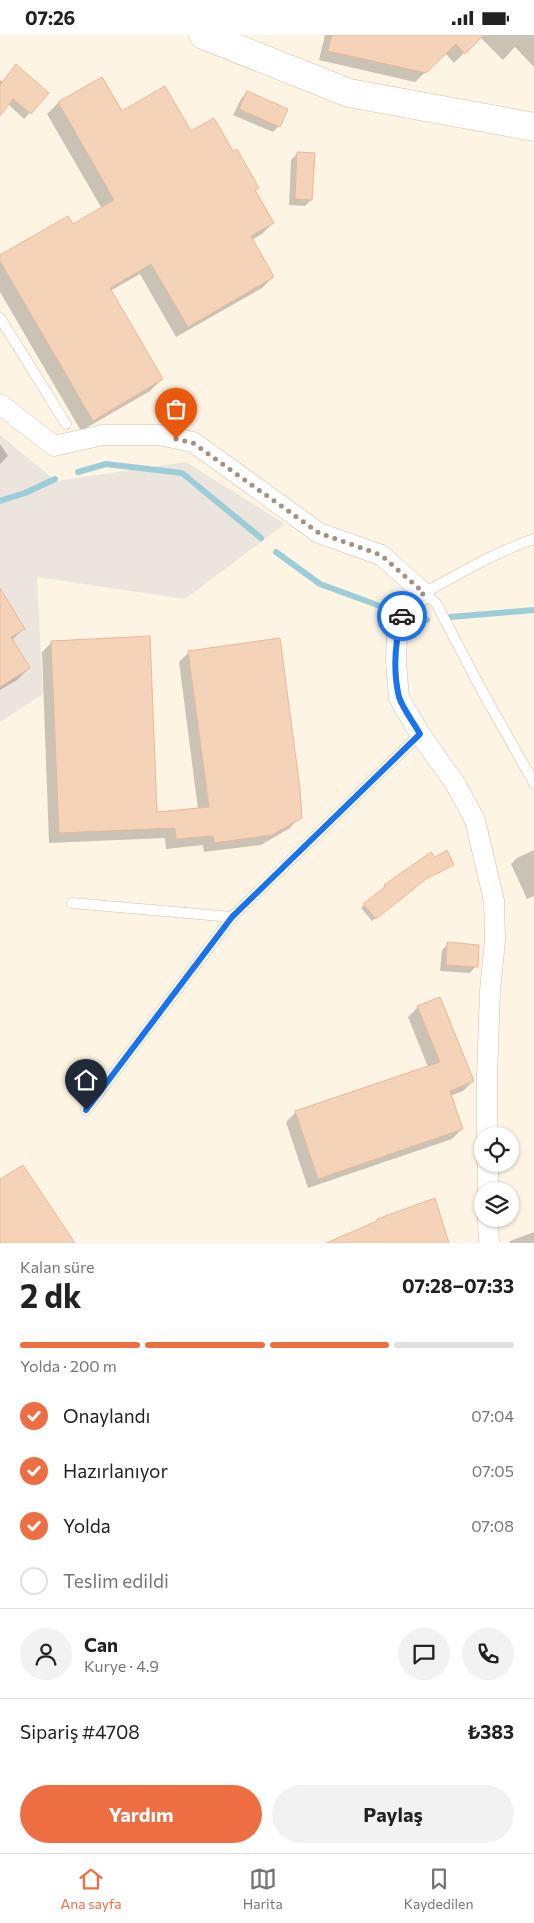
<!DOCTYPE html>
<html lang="tr">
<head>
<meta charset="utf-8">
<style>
  body { margin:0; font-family:Commissioner,sans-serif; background:#f2f2f2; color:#222; height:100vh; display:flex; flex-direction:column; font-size:19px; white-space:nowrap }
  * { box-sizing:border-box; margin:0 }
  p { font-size:16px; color:#767676 }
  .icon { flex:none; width:28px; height:28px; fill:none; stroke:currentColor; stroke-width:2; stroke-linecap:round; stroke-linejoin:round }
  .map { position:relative; height:1208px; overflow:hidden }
  .sheet { display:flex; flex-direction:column; background:#fff; flex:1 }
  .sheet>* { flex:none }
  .controls { position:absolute; left:474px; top:1092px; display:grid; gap:10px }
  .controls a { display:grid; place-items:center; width:45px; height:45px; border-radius:50%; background:#fff; box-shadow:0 1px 4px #0004; font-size:25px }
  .pin { position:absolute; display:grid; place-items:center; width:42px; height:42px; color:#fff; margin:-51px -21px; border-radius:50% 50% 50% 0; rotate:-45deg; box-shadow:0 0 5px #0007 }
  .pin .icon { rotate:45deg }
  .courier { position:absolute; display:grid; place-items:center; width:50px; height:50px; margin:-25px; border:4px solid #1a73e8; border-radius:50%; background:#fff; color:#222; box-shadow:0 1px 6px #0007 }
  .overview em { font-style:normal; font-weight:700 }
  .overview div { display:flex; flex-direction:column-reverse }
  .overview { display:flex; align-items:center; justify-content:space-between; height:85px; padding:0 20px }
  h1 { font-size:32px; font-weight:700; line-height:38px }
  .bar { display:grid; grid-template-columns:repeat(4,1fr); gap:8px 5px; align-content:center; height:60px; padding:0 20px }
  .bar i { height:6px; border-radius:4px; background:#e0e0e0 }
  .bar .current { background:#ed6e42 }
  .bar p { grid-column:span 4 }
  .line { display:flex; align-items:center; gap:12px; padding:0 20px; border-top:1px solid #e0e0e0 }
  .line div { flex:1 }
  .round { display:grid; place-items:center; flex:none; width:52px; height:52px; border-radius:26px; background:#f2f2f2 }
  ol { padding:0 20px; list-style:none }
  li { display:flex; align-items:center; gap:15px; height:55px }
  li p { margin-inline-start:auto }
  li .icon { padding:5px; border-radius:50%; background:#ed6e42; color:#fff; stroke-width:4 }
  li:last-child { color:#767676 }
  li i { width:28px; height:28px; border:2px solid #e0e0e0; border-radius:50% }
  .action { display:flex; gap:10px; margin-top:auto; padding:10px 20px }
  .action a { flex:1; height:58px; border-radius:30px; background:#ed6e42; color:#fff; font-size:20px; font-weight:700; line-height:58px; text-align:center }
  .action a+a { background:#f2f2f2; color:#222 }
  .status { display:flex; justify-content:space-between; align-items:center; height:35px; padding:0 25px; background:#fff; direction:ltr }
  .status svg { height:14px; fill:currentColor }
  .tabs { display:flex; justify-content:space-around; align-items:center; height:70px; border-top:1px solid #e0e0e0; background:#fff; font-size:14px; color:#767676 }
  .tabs a { display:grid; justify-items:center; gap:2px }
  .tabs .current { color:#ed6e42 }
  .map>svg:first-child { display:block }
  .industrial { fill:#ece5de }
  .shadow { fill:#0003 }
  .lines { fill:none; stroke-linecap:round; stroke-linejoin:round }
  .stream { stroke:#9cceda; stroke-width:6 }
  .building { fill:#f4d3b9; stroke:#e8b999 }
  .lane-casing { stroke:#d1beac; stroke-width:11 }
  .street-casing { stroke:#d1beac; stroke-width:21 }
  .secondary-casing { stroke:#d5bea9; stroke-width:29 }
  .lane { stroke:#fff; stroke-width:10 }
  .street { stroke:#fff; stroke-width:20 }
  .secondary { stroke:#fff; stroke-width:28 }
  .done { stroke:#a6907e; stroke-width:5; stroke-dasharray:0 9 }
  .route { stroke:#1a73e8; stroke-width:6 }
</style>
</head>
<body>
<div class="status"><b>07:26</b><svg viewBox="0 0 49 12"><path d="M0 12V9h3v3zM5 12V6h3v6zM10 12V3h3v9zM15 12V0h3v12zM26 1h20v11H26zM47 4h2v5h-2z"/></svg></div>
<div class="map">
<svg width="534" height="1208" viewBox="0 0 534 1208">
  <rect width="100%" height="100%" fill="#fdf4e3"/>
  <path class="industrial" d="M0,400l56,46 130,-19 99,62 -100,75 -148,-22 6,117 -43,28z"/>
  <path class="shadow" d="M325,0h209v32l-19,-20 -12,13 -23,-23 -26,26 -9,-10 -30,29 -96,-22z
    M101,43l20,35 70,20 42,20 24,35 -3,3 19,32 -11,11 -10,6 21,37 -11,11 -86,49 -36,-63 -30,17 52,88 -12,12 -69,40 -81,-139v-35l72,-31 30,-17 -55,-95 11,-11z
    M0,45l3,2 44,11 -23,26 -16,-15 -8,6z
    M247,57l32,34 -6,6 -40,-17 8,-16z
    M298,118l13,47 -6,6 -16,-1 2,-45z
    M0,409l8,12 -8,8z
    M0,565l23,29 -11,11 17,28 -12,12 -17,10z
    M52,607l104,171 42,-4 -19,-147 10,-10 111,165 -10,11 -29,17 -57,7 -1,-7 -37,4 -1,-11 -116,5 -7,-191z
    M534,815v46l-7,3 -16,-35 6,-6z
    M431,818l3,5 19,6 -31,17 -50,40 -11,-13 22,-18 -1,-1 3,-3z
    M448,909l28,22 -6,7 -30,-2 2,-21z
    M418,972l55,74 -10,10 -13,5 12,33 -10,10 -144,49 -22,-66 10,-10 132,-45 -20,-50z
    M534,1197v11h-25l1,-2z"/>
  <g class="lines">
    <path class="stream" d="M78,437l28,-8 76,9 79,65
      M0,466l25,-8 30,-14
      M276,517l44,32 71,26
      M408,581l19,4
      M450,582l84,-7"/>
  </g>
  <path class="building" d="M332,0h152l-19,19 -9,-10 -30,29 -98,-22z
    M16,29l33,29 -18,21 -18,-15 -13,17v-31z
    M102,42l20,34 43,-25 26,45 23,-13 19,33 4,-2 22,39 -4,2 19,33 -23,13 23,41 -86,50 -37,-63 -41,24 53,91 -70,42 -93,-160v-6l68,-39 5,8 41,-24 -56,-98z
    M247,56l41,18 -8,18 -41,-18z
    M297,117l18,1 -3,47 -17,-1z
    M0,553l25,41 -14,8 19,31 -30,19z
    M150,601l7,176 52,-5 -21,-156 92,-13 20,151 2,29 -30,17 -58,8 -1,-7 -37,3 -1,-11 -116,5 -8,-192z
    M447,815l7,15 -28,14 -50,40 -13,-15 22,-17 -1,-2 47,-33 4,5z
    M447,907l32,3 -1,22 -32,-2z
    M440,962l34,84 -24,10 13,38 -145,50 -23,-68 145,-49 -23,-56z
    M23,1130l52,78h-75v-64z
    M435,1163l14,45h-123l51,-22v-2z"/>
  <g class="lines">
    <defs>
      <path id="lane" d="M0,283l66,106
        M534,504c-39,13 -75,35 -110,54l12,10 45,86 53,94
        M72,868l160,14 188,-183
        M86,1075l146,-193"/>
      <path id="street" d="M0,369l54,42 49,-11h56l34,7 126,91 62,22 43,38 -20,15 -7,27 -1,27 3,36 21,36 36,51 19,35 19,81 1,39 -5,51 -3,85v60
        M488,1129v27
        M488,1184l1,24"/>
      <path id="secondary" d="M203,0l146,58 185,34"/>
    </defs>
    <use href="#lane" class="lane-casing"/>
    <use href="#street" class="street-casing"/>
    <use href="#secondary" class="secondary-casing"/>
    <use href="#lane" class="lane"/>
    <use href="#street" class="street"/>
    <use href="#secondary" class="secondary"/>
  </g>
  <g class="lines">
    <path class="done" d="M176,404l17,4 126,90 62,22 43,38 -20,15 -2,8"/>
    <path class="route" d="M86,1075l146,-193 188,-183c-6,-11 -17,-25 -21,-37 -6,-26 -4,-55 3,-81"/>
  </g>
</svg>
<div class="controls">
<a><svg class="icon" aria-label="locate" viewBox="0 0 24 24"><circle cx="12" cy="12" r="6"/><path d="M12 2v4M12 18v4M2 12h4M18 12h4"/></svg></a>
<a><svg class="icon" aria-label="layers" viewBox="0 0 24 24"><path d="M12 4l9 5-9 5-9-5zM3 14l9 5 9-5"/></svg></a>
</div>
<div class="pin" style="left:176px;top:404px;background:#ea580c"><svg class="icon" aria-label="bag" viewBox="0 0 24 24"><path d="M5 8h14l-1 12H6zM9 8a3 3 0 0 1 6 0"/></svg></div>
<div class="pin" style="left:86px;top:1075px;background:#1f2937"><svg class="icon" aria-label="home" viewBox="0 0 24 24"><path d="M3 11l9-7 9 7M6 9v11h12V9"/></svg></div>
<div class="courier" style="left:402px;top:581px"><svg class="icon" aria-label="car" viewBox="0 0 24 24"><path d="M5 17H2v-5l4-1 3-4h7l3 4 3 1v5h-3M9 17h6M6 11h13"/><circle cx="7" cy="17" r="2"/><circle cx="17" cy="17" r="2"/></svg></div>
</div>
<section class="sheet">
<div class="overview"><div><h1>2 dk</h1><p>Kalan süre</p></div><em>07:28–07:33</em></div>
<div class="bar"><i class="current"></i><i class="current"></i><i class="current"></i><i></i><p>Yolda · 200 m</p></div>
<ol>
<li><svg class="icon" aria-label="check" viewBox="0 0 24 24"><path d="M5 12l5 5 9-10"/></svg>Onaylandı<p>07:04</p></li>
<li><svg class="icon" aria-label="check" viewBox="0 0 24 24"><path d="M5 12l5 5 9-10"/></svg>Hazırlanıyor<p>07:05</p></li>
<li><svg class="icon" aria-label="check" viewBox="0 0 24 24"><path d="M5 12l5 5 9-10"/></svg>Yolda<p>07:08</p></li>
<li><i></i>Teslim edildi</li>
</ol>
<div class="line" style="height:90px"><a class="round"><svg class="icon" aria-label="person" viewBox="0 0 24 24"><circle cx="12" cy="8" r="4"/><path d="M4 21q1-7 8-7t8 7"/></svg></a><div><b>Can</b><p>Kurye · 4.9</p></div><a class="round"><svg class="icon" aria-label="chat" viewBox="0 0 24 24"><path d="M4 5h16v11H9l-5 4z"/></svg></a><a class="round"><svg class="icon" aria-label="phone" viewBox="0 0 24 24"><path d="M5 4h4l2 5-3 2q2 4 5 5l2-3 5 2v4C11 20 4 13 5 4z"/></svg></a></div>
<div class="line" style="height:65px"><div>Sipariş #4708</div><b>₺383</b></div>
<div class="action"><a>Yardım</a><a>Paylaş</a></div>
</section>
<nav class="tabs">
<a class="current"><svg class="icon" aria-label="home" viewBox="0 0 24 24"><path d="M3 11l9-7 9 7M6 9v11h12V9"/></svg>Ana sayfa</a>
<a><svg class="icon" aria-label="map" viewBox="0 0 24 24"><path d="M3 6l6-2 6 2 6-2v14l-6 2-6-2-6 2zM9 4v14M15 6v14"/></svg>Harita</a>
<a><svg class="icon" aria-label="saved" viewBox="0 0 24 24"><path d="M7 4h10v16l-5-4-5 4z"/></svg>Kaydedilen</a>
</nav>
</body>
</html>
